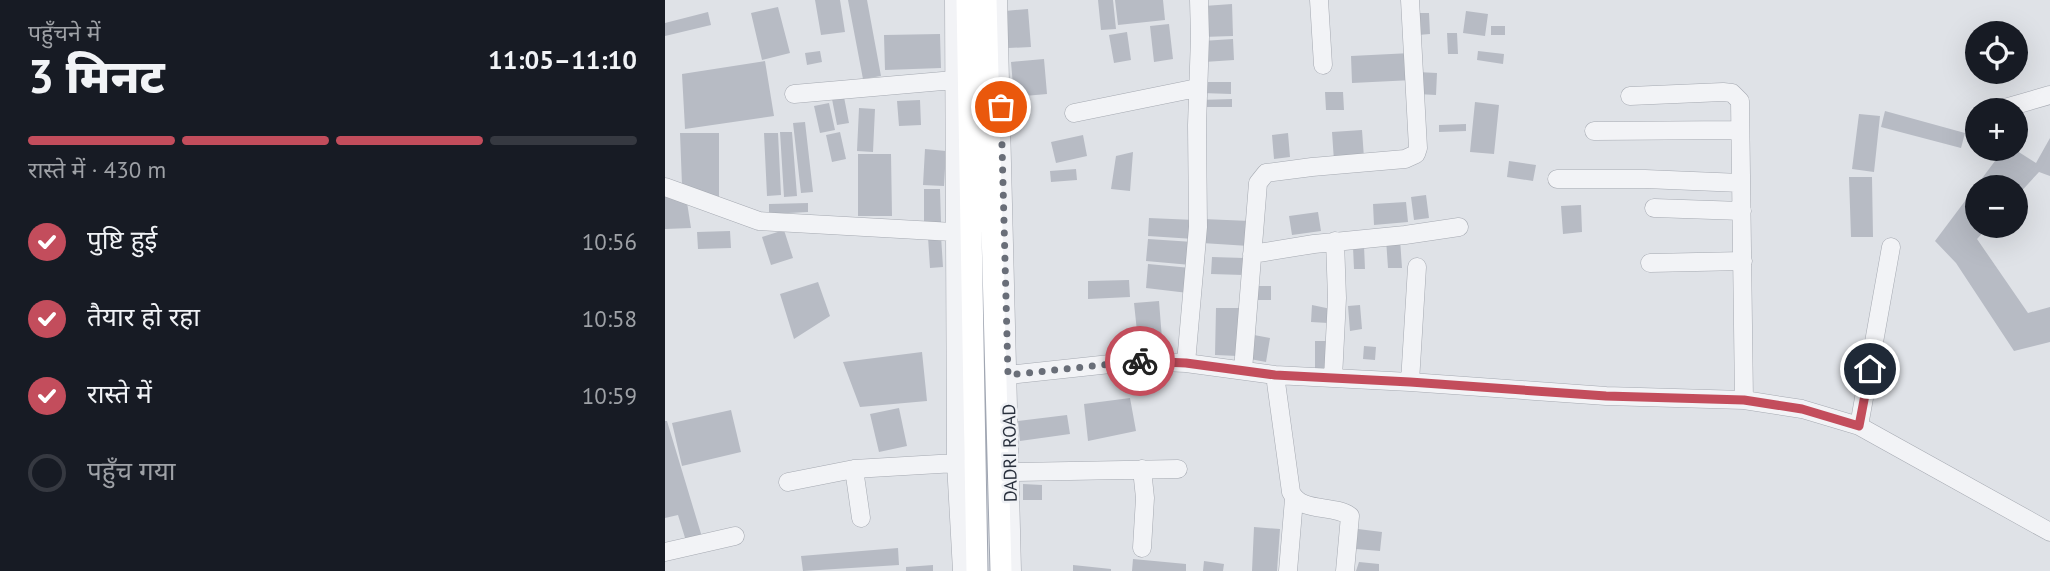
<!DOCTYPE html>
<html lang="hi">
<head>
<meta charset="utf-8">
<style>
  body { margin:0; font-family:"PT Sans","Noto Sans Devanagari",sans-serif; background:#20242c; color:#f1f3f6; height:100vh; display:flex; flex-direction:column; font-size:26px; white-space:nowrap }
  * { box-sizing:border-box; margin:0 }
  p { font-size:23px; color:#9ea1a6 }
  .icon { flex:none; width:38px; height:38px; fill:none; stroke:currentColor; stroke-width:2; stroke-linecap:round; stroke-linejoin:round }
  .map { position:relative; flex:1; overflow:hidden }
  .panel { display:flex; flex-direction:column; background:#171b24; width:665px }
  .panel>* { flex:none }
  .fabs { position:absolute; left:1300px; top:21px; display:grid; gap:14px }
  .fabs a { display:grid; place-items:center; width:63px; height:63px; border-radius:50%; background:#171b24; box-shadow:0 7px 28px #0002; font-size:35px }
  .pin { position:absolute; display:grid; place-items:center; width:60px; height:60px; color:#fff; margin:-30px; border:4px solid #fff; border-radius:50%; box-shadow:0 2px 7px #0007 }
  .courier { position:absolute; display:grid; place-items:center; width:70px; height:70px; margin:-35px; border:5px solid #c34d5c; border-radius:50%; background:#fff; color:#222; box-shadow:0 2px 9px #0007 }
  .summary em { font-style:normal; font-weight:800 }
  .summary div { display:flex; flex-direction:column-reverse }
  .summary { display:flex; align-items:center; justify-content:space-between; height:119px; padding:0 28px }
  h1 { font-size:46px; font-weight:800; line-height:52px }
  .bar { display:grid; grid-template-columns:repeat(4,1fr); gap:10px 7px; align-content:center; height:84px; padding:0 28px }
  .bar i { height:9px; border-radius:5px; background:#363941 }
  .bar .on { background:#c34d5c }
  .bar p { grid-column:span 4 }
  ol { padding:0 28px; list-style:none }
  li { display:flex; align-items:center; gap:21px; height:77px }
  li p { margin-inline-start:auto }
  li .icon { padding:7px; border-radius:50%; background:#c34d5c; color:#fff; stroke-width:4 }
  li:last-child { color:#9ea1a6 }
  li i { width:38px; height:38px; border:4px solid #363941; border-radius:50% }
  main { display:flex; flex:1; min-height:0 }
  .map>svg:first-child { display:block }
  .building { fill:#b7bbc4 }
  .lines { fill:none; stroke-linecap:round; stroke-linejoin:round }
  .minor-casing { stroke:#a5a9b1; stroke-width:19 }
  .major-casing { stroke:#a0a6b2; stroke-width:23 }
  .minor { stroke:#f2f3f6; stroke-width:18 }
  .major { stroke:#fff; stroke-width:21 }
  .done { stroke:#696e78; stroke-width:7; stroke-dasharray:0 12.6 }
  .route { stroke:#c34d5c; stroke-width:9 }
  .labels { text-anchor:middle; stroke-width:5; stroke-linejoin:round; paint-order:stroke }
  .street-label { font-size:18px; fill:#29303d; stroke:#eff1f5 }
</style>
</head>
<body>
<main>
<section class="panel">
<div class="summary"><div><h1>3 मिनट</h1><p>पहुँचने में</p></div><em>11:05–11:10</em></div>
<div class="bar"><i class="on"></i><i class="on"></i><i class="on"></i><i></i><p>रास्ते में · 430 m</p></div>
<ol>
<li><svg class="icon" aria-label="check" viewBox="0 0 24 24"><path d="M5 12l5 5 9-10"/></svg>पुष्टि हुई<p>10:56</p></li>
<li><svg class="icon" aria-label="check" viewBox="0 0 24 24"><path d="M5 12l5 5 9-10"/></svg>तैयार हो रहा<p>10:58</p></li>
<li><svg class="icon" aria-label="check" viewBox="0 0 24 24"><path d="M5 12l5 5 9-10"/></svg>रास्ते में<p>10:59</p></li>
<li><i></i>पहुँच गया</li>
</ol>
</section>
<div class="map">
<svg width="1385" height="571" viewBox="0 0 1385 571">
  <rect width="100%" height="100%" fill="#dfe2e7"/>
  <path class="building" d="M150,0h25l5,32 -24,3z
    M183,0h19l14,76 -18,3z
    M433,0h15l3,29 -15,1z
    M450,0h48l2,20 -47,5z
    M567,4l1,32 -31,1 2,-31z
    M113,7l12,46 -28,7 -11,-47z
    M363,9l3,38 -23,1 -3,-37z
    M801,11l22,3 -3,22 -22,-3z
    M43,12l3,13 -46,11v-13z
    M753,13h11l1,21 -12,1z
    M504,24l4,35 -19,3 -4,-36z
    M826,26h14v9h-14z
    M462,32l4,28 -17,3 -5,-28z
    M782,33h10l1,21h-10z
    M275,34l1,34 -56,2 -1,-35z
    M568,39l1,21 -30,2 -2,-21z
    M155,51l2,11 -15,3 -2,-12z
    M813,51l26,3 -1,10 -26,-4z
    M746,53l2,27 -61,3 -1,-27z
    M379,59l3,35 -33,3 -3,-35z
    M100,61l9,55 -89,13 -3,-55z
    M752,72l20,1 -1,22 -19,-1z
    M537,82h29v12l-29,-1z
    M660,92h18l1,18h-18z
    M179,97l5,26 -12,2 -5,-26z
    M567,99v8h-32l-1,-7z
    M255,100l1,25 -22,1 -2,-25z
    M810,102l24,3 -5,49 -24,-2z
    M164,103l6,27 -15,3 -6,-27z
    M194,108l16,1 -2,43 -16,-1z
    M1220,111l80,22 -4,15 -80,-21z
    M1194,114l21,2 -6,56 -22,-3z
    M140,122l8,70 -12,1 -8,-70z
    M801,124v7l-27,1v-7z
    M697,130l2,28 -30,3 -2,-29z
    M115,132h12l5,64 -13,1z
    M175,132l6,27 -14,3 -6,-27z
    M15,133h39v67l-37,-15z
    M99,133h14l3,62 -14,1z
    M623,133l2,24 -16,2 -2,-24z
    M418,135l4,21 -31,7 -5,-21z
    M1385,138v38l-11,-4 -23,25v-10h-39v39h12l-12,13 51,74 22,-6v35l-36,9 -58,-88 -21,-22 69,-92h10l22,14z
    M260,149l21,2 -2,35 -21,-1z
    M468,152l-3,39 -19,-2 5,-33z
    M193,154h33l1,62h-34z
    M844,161l27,4 -3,16 -26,-4z
    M411,169l1,11 -26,2 -1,-11z
    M1184,177h23l1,60h-22z
    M259,189h16l1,33 -17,1z
    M0,193l21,3 5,32 -26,1z
    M761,195l3,23 -15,2 -3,-23z
    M741,202l2,20 -34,3 -1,-21z
    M143,203v9l-39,2v-10z
    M916,205l1,27 -19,2 -2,-28z
    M653,212l3,19 -29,4 -3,-19z
    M484,218l46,2 -1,19 -46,-3z
    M538,219l47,2 -1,25 -47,-3z
    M119,230l9,28 -22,7 -9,-28z
    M65,231l1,17 -33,1 -1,-17z
    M276,236l2,31 -13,1 -2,-31z
    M483,239l45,3 -2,23 -45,-4z
    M721,239h14l2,29h-14z
    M699,246l1,23h-11l-1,-22z
    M547,257l32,1 -1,17 -32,-1z
    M483,264l43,4 -3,25 -42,-5z
    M464,280l1,17 -42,2v-18z
    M153,282l12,34 -36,23 -14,-45z
    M591,286h15v14h-16z
    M494,301l3,38 -24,2 -4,-38z
    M647,305l19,4 -3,14 -17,-1z
    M695,305l2,24 -12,2 -2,-25z
    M551,308h23l-1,48 -23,-1z
    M589,335l16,3 -4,24 -16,-3z
    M650,341h14v28h-14z
    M699,346l12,1 -1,13 -12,-1z
    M257,352l5,49 -67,6 -17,-45z
    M465,398l6,33 -48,10 -4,-37z
    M234,408l8,38 -28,6 -9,-38z
    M66,410l10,42 -59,14 -10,-43z
    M402,415l3,19 -50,7 -2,-20z
    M0,421h2l35,116 -16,4 -8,-26 -13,3z
    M358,484l19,1v15h-19z
    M589,527l26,2 -3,42h-25z
    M693,529l24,3 -2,19 -24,-2z
    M233,548l1,17 -96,6 -2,-15z
    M468,559l53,5v7h-54z
    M539,561l20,3 -1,7h-20z
    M694,562l20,2v7h-23z
    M268,565v6h-27v-4z
    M408,565l38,4v2h-38z"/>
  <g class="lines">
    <defs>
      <path id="minor" d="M289,0l2,463 6,108
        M333,0l14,571
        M654,0l4,65
        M129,94l160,-14
        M965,96l93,-4 9,1 8,8 4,299
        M1333,110l52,-15
        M409,113l123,-25
        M929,131l146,-1
        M892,179h88l96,4
        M0,187l94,34 194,11
        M989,208l88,3
        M587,254l62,-10 91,-9 54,-8
        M985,263l93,-2
        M521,363l12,-136 -1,-102 3,-88 -1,-37
        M578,370l15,-187 8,-10 46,-6 93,-8 11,-5 2,-6 -8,-148
        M343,375l130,-14 48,2 89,12 135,7 196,14 138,4 58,9 57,17 191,106
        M610,375l16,117c10,21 42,12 59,24l-5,55
        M668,378l4,-80 -2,-57
        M745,382l7,-115
        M1194,426l32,-179
        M189,469l7,49
        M345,472l168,-3
        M123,482l66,-13 102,-6
        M477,548l3,-50 -3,-29
        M0,552l70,-16
        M623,571l6,-72"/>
      <path id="major" d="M302,0l10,571
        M321,0l15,571"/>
    </defs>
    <use href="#minor" class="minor-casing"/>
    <use href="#major" class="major-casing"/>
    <use href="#minor" class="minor"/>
    <use href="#major" class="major"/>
  </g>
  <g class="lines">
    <path class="done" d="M336,107l7,268 132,-14"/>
    <path class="route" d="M475,361l46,2 89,12 135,7 196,14 138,4 58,9 57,17 11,-57"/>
  </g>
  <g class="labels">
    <g class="street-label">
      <text transform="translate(345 453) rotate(-91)" y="6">DADRI ROAD</text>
    </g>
  </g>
</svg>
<div class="fabs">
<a><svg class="icon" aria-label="locate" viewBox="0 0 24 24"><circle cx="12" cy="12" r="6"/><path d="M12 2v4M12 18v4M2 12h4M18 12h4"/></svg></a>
<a>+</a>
<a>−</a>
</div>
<div class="pin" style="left:336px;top:107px;background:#ea580c"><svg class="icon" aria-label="bag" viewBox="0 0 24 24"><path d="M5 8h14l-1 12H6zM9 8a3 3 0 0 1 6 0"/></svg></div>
<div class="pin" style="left:1205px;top:369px;background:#1f2937"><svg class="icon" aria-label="home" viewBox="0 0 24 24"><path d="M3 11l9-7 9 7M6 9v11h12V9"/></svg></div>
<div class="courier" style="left:475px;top:361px"><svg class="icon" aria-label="bike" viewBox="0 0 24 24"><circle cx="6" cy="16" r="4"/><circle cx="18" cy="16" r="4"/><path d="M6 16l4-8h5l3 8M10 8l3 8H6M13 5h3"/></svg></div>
</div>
</main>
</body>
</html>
